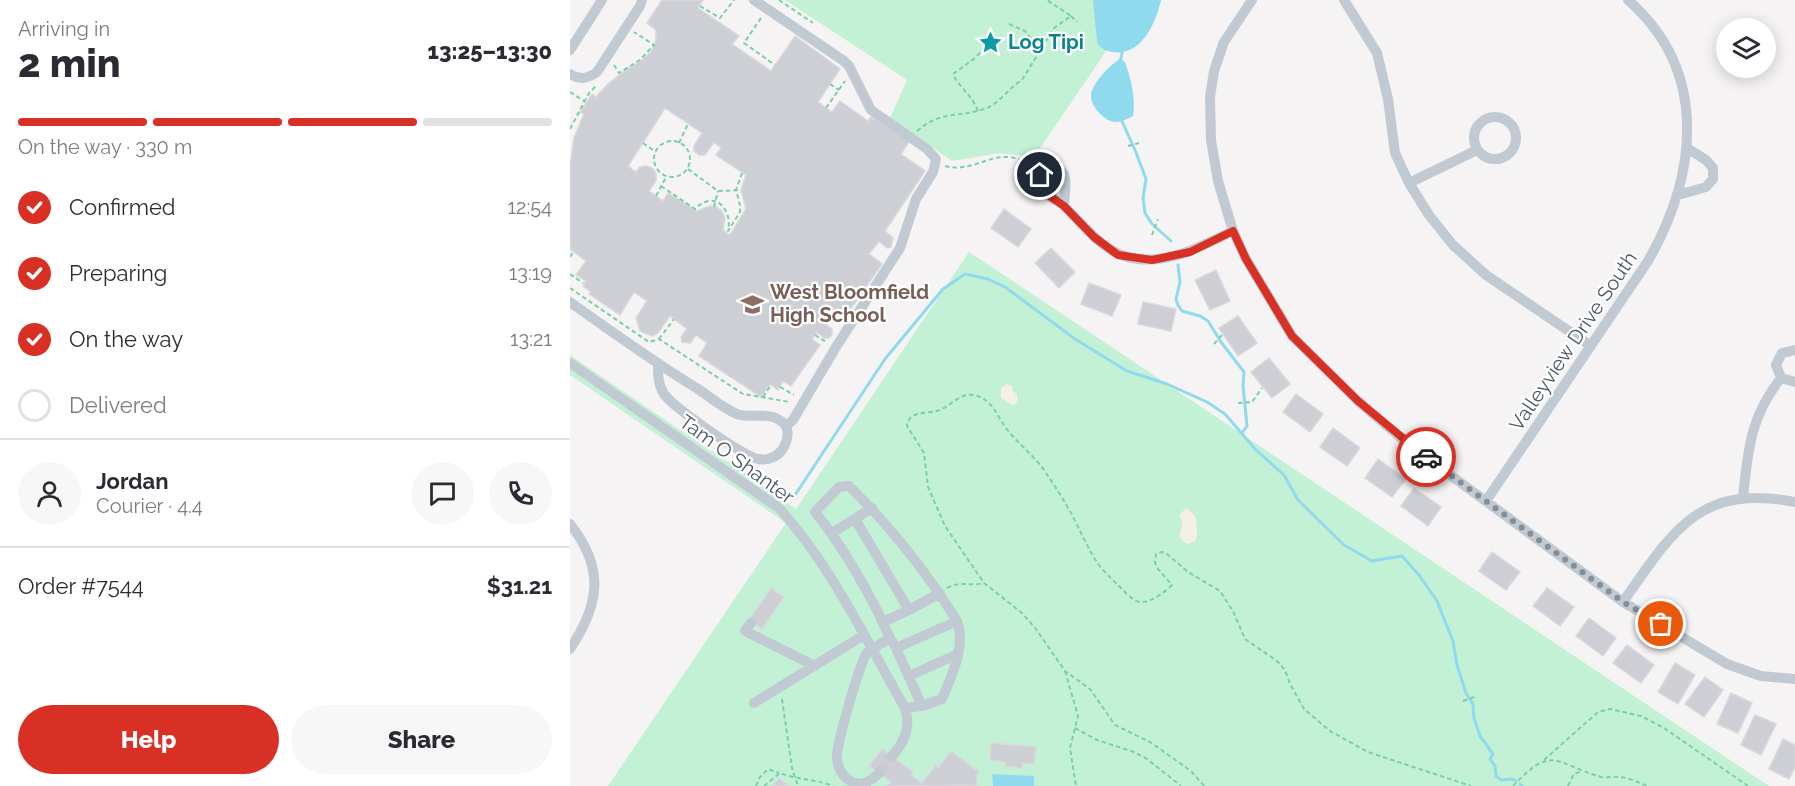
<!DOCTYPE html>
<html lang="en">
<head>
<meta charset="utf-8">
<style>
  body { margin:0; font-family:Raleway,sans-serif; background:#f7f7f7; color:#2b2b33; height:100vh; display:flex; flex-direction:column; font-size:22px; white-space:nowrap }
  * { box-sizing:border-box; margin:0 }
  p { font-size:20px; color:#7c7c81 }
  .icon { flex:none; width:33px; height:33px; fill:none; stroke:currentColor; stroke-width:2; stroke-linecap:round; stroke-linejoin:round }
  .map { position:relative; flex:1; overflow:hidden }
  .details { display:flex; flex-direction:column; background:#fff; width:570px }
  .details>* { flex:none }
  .controls { position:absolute; left:1146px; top:18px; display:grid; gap:12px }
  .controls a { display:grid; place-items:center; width:60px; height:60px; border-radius:50%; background:#fff; box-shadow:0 3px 15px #0003; font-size:30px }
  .pin { position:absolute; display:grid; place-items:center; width:51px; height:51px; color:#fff; margin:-26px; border:3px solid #fff; border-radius:50%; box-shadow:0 2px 6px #0007 }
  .courier { position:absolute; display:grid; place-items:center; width:60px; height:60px; margin:-30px; border:4px solid #d93025; border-radius:50%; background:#fff; color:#222; box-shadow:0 2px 8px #0007 }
  .overview em { font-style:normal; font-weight:800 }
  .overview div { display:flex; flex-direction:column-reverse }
  .overview { display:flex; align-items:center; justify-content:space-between; height:102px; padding:0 18px }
  h1 { font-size:39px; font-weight:800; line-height:45px }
  .bar { display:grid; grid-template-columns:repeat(4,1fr); gap:9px 6px; align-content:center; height:72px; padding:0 18px }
  .bar i { height:8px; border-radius:4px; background:#e1e1e2 }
  .bar .current { background:#d93025 }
  .bar p { grid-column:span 4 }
  .line { display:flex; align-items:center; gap:15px; padding:0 18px; border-top:2px solid #e1e1e2 }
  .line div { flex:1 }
  .round { display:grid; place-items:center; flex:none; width:63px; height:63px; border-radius:32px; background:#f7f7f7 }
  ol { padding:0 18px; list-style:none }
  li { display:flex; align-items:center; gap:18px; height:66px }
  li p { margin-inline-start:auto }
  li .icon { padding:6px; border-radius:50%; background:#d93025; color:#fff; stroke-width:4 }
  li:last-child { color:#7c7c81 }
  li i { width:33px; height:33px; border:3px solid #e1e1e2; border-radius:50% }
  .primary-button { display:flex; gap:12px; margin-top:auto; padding:12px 18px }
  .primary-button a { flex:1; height:69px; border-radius:36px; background:#d93025; color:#fff; font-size:24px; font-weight:800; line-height:69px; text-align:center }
  .primary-button a+a { background:#f7f7f7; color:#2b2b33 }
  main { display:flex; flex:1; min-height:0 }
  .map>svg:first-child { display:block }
  .green { fill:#c3f1d5 }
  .sand { fill:#f5f0e5 }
  .water { fill:#90daee }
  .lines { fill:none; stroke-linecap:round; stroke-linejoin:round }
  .stream { stroke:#90daee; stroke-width:3 }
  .building { fill:#cdcfd5; stroke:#d7d9de; stroke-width:1.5; fill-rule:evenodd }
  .minor-tunnel { stroke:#caccce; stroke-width:10; stroke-dasharray:10 5; stroke-linecap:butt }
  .path { stroke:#7ad0a6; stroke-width:2; stroke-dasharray:4.5 3; stroke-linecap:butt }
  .minor { stroke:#c1cad2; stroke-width:10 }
  .done { stroke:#868d94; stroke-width:6; stroke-dasharray:0 10.8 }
  .route { stroke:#d93025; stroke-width:8 }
  .labels { text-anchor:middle; stroke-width:4.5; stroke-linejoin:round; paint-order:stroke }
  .culture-label { font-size:20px; font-weight:bold; fill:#0d838f; stroke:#fff; text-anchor:start }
  .education-label { font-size:20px; font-weight:bold; fill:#785e54; stroke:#fff; text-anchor:start }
  .street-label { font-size:20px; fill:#4a5661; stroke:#fff }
</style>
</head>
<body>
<main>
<section class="details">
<div class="overview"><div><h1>2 min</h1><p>Arriving in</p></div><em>13:25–13:30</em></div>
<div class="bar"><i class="current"></i><i class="current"></i><i class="current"></i><i></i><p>On the way · 330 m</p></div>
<ol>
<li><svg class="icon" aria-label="check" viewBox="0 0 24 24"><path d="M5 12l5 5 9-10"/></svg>Confirmed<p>12:54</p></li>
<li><svg class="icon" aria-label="check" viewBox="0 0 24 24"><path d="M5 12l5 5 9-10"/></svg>Preparing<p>13:19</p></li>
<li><svg class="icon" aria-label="check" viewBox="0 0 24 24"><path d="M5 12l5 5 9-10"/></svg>On the way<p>13:21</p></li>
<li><i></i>Delivered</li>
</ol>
<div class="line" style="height:108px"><a class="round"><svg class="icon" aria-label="person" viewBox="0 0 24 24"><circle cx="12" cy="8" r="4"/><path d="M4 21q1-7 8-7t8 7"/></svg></a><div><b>Jordan</b><p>Courier · 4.4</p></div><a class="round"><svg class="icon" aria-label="chat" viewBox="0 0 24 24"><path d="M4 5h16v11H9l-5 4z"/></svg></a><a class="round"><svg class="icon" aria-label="phone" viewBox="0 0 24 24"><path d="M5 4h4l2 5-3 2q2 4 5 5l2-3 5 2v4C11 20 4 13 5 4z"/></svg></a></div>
<div class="line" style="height:78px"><div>Order #7544</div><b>$31.21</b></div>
<div class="primary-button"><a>Help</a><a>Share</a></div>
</section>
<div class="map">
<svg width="1225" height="786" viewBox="0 0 1225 786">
  <rect width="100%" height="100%" fill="#f5f3f3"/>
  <path class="green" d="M215,0h356l-107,157 -35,-4 -47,8 -62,-43 17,-38z
    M474 183a9 9 0 1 1 18 0a9 9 0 1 1-18 0Z
    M399,252l800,534h-1161l178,-263 -216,-148v-20l226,154z"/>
  <path class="sand" d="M437,384l5,2 1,5 4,4v7l-3,3 -4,-1 -9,-6v-10z
    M616,508l10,9c0,7 3,17 -1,24l-7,3c-12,-5 -7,-11 -6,-20 0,-4 -2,-7 -2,-10z"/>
  <path class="water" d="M523,0h68c-5,23 -20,57 -49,52 -7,-1 -12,-4 -15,-10z
    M550,59l5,3c6,18 11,35 8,54 -6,3 -11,6 -18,6 -10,0 -25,-16 -24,-27 1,-12 20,-31 29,-36z
    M422,774l42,2v10h-41z"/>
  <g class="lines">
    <path class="stream" d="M550,63l2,-10
      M551,119l14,31 11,29 -3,19 2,15 7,11 19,17
      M608,265l2,17 -4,17 2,6 4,6 18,5 8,5 13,21 23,30 -1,14 4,40 -5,7
      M225,495l90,-136 58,-70 22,-15 23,5 17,8 70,52 52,32 40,13 40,18 18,12 31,36 28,25 14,25 46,45 28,16 30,-5 17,19 18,26 16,40 4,24 9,28 7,11 1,14 6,18 13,18 -3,5 5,7 1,10 5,4 11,-1 4,2
      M950,784l2,2"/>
  </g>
  <path class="building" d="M92,0h41l-5,8 41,28 -7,8 39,27 24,-35 45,33 -22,33 14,10 8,-11 28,20 3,-4 40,22 -10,15 24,17 -40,60 8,7 -2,9 -4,1 -8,-7 -10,13 13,10 -37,53 -11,-8 -10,14 8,6v6l-3,3h-5l-7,-6 -5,7 8,6 -29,41 -8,-5 -5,9 -8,-6 -9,13 -62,-41 8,-13 -11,-8 -6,8 -8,-1 -1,-5 6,-8 -17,-13 -12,17 -6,3 -12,-5 -4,-13 11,-17 -13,-9 -14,23 -31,-21 2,-2 -8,-6 3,-5 -10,-6 10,-14 -16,-12v-82l4,-29 10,-24 -4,-2 12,-18 4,3 11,-12 20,-16 13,-7 11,-10 5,-12v-10l-9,-7zM95,108l37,25 -8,13v5l5,4h6l9,-13 7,6 -5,7 30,20 -5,15 5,19 -16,26 -7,-5 2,-12 -3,-7 -6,-4 -6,-1 -13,5 -29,-18 -5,8 -14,-10 7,-10v-8l-4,-5 -6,-2 -6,1 -4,5 -8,-6z
    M434,209l27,20 -13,18 -27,-19z
    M481,248l24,24 -16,16 -24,-25z
    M646,270l14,31 -20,9 -15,-30z
    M519,283l32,12 -9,21 -31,-12z
    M573,302l33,7 -5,22 -33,-7z
    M668,316l19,27 -19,13 -19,-28z
    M699,358l21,26 -18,14 -21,-26z
    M726,394l27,20 -13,18 -27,-20z
    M763,428l27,20 -13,18 -27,-19z
    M808,459l28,20 -14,18 -27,-19z
    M844,488l27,19 -13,19 -27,-20z
    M922,552l28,20 -14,18 -27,-19z
    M201,588l13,9 -22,32 -13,-9z
    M977,588l27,19 -14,19 -27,-20z
    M1019,618l27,20 -13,18 -27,-20z
    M1057,645l27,20 -13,18 -28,-20z
    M1105,663l20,12 -17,29 -20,-12z
    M1135,677l18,13 -19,27 -19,-13z
    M1161,693l21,10 -14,30 -21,-9z
    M1185,715l21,9 -15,31 -20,-10z
    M1213,739l12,6v22l-6,12 -20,-10z
    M421,743l45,4 -2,17 -12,-1v5l-17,-2 1,-4 -16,-2z
    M312,749l31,23 -2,3 11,8 14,-18 2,3 13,-17 28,21 -3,4 1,9 -90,1 4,-4 -22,-16z
    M209,778l10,8h-17z"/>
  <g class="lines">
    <path class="minor-tunnel" d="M309,773l13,-17"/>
    <path class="path" d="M209,0l34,23
      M130,6l20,12 14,-18
      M501,16l6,6
      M191,18l-17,25 31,22
      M439,24l16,7 13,16 3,1
      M44,65l5,8 21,-13 14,-15 -20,-13
      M260,84l9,6
      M0,92l14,9
      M256,108l19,-27
      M408,111c-7,-18 -19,-23 -25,-37l22,-16 15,-16
      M0,129l19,-36 7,-7
      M347,131c24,-21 41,-13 67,-22 16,-5 24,-21 38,-29l32,-52 17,-12 -24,-16
      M84 159a18 18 0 1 1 36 0a18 18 0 1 1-36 0Z
      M73,143l13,9
      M109,143l9,-19
      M558,146l11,-3
      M375,166c33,9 55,-26 87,2
      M118,169l30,22 23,-1
      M91,186l34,23c19,-20 38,0 33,22l12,-19v-7l-4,-15 6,-17
      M86,196l10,-19
      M144,207l4,-16
      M582,235l6,-16
      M0,257l3,-5
      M0,274l13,9
      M0,288l79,54 10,-3 84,55 47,8
      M245,335l11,7
      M89,339l15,-20
      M644,344l8,-9
      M210,387l14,8
      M193,397l8,-12
      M668,403l14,-1 10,-14
      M377,588c15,-8 22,-1 37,-5
      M495,671l13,45 -8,32 6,38
      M212,699l10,69 6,18
      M893,701l14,-5
      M505,728l22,12 37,12 13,7 34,27
      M974,760l54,-48 12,-3 31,7 23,12 84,58
      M186,786l4,-9 8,-8 11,4
      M194,786l16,-13c18,7 36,6 53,13
      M634,786l-13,-15 -24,-17 -17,-12 -35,-17 -25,-36 -25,-18 -29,-42 -14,-16 -38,-30 -39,-57 -17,-39 -4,-34 -17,-27c1,-15 18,-12 29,-15 14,-3 22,-18 37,-16 21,3 24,24 37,38 11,13 24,23 34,37 11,16 22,33 31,51 8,15 14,30 24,44 7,9 15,16 22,23 5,5 12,13 19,14 10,1 25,-10 32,-17l-14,-16 -3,-6 1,-9 6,-2 5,2 21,18 32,19 13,20 12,28 32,22 8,9 5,14 14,25 26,22 38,21 103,34
      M943,786c40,-42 41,-23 88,-9 6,1 12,-1 18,0 10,1 19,5 28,9
      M998,786l6,-12 8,-3"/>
    <path class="minor" d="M184,0l90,61 5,5 22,44 56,39 9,10 -3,13 -17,27 -16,49 -64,99 -43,73 -7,6
      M682,0l-28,42 -10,29 -4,26 1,43 7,41 15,50 13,28 46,77 66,65 50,43 215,158 104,62 34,12 34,3
      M774,0l33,53 11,46 7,54 14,30 20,32 24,30 33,30 105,71
      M0,50l32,-50
      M0,74c10,6 17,5 27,-2l43,-66 2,-6
      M904 138a21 21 0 1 1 42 0a21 21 0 1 1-42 0Z
      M839,183l68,-33
      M1108,195l28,-8 7,-8v-11l-7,-8 -19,-12
      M494,206c0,-16 10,-44 -21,-37 -3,5 -6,11 -3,17 4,10 17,13 24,20 22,21 40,49 73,53 35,4 65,-13 96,-28
      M0,302c42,30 84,60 128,87 12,8 26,20 39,25 15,5 30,-3 44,7 10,7 7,20 1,29 -5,7 -15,11 -24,9 -16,-4 -84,-51 -94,-65 -6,-9 -6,-20 -6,-30
      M1225,350l-13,3 -6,12 5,13 14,4
      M0,363l209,145c53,59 87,132 126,200 6,18 0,34 -13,48
      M1173,497c5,-47 7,-80 38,-119
      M916,501l162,-240c49,-86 62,-189 -20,-261
      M285,519l54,91 31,-17
      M0,524c35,44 30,80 0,125
      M262,533l40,-25
      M1053,602c49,-70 76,-119 172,-100
      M313,622l26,-12
      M181,623l-6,8 70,35
      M320,638c-18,-41 -47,-92 -75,-126l24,-25 10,-1c42,41 77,85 108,135
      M326,648l26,58
      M339,676l49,-22
      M184,703l110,-68
      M309,773c-6,6 -15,13 -24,10 -11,-3 -17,-14 -18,-24 -2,-11 24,-100 30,-106 6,-6 16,-10 23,-15l6,10 61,-27c9,26 -5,54 -15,78l-20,7 -17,2"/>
  </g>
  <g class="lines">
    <path class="done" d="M856,457l197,145 38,22"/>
    <path class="route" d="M470,175l-1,9 5,8 20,14 30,31 24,18 34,5 38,-8 43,-21 13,28 46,77 66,65 68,56"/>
  </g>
  <defs>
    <symbol id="sight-bare" viewBox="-9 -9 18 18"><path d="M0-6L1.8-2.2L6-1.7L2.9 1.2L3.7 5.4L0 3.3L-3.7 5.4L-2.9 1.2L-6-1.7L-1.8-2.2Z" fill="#0f9aa8" stroke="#fff" stroke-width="2.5" paint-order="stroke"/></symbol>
    <symbol id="school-bare" viewBox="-9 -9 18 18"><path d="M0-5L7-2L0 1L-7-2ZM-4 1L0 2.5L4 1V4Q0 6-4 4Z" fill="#8d6e63" stroke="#fff" stroke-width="2.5" paint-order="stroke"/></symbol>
  </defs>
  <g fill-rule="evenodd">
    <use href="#sight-bare" x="404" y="26" width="33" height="33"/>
    <use href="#school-bare" x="166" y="288" width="33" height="33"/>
  </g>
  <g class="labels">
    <g class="culture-label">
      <text x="438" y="49">Log Tipi</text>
    </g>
    <g class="education-label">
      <text x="200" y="299">West Bloomfield<tspan x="200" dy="23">High School</tspan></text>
    </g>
    <g class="street-label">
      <text transform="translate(1003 341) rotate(-56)" y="7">Valleyview Drive South</text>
      <text transform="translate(167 459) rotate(36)" y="7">Tam O Shanter</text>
    </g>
  </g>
</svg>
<div class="controls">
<a><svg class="icon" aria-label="layers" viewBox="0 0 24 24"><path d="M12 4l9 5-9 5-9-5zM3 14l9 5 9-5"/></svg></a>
</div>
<div class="pin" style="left:1091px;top:624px;background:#ea580c"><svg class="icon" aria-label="bag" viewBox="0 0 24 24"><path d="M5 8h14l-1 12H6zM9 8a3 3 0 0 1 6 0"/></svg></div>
<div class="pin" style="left:470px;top:175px;background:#1f2937"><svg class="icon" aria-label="home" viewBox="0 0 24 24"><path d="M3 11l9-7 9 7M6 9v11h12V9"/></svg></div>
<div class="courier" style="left:856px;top:457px"><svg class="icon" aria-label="car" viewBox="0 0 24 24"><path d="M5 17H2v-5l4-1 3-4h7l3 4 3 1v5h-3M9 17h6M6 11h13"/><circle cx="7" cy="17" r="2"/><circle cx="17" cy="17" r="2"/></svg></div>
</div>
</main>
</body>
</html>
